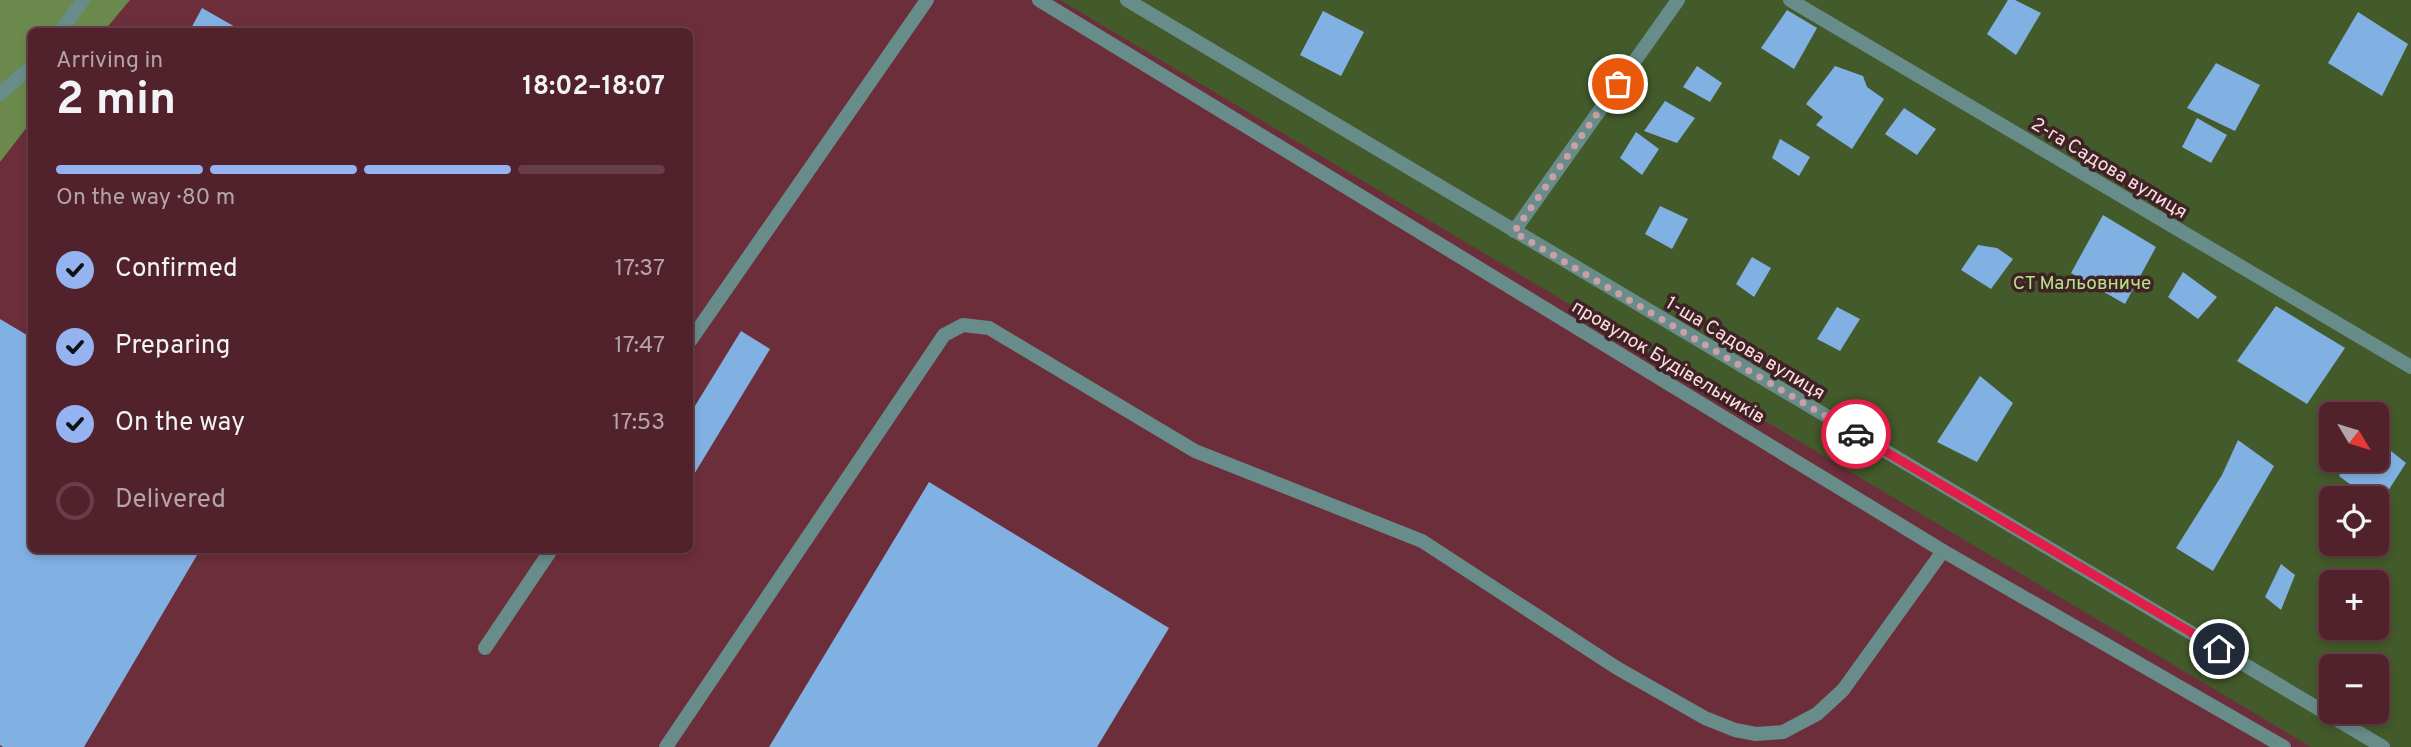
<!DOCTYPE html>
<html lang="en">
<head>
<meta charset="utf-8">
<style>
  body { margin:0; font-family:Overpass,sans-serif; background:#572a34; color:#f1f3f6; height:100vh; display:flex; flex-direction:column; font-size:26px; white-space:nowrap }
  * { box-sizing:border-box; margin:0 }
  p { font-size:23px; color:#b4a4a9 }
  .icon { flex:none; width:38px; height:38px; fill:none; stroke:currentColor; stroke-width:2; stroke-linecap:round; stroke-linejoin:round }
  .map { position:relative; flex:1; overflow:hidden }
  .side { position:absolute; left:28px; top:28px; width:665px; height:525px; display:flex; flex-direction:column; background:#51222c; border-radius:10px; box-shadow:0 4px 10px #0003,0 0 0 2px #673f48 }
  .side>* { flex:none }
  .needle { width:46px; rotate:128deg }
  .controls { position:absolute; left:2319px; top:402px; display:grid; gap:14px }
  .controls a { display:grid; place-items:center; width:70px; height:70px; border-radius:10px; background:#51222c; box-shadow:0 4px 10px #0003,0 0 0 2px #673f48; font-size:35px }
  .pin { position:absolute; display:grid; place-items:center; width:60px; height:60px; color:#fff; margin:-30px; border:4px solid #fff; border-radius:50%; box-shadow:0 2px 7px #0007 }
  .courier { position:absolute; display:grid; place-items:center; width:70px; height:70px; margin:-35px; border:5px solid #e11d48; border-radius:50%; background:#fff; color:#222; box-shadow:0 2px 9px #0007 }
  .head em { font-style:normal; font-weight:700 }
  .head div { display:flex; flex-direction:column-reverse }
  .head { display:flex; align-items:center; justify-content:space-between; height:119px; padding:0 28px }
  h1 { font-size:46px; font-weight:700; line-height:52px }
  .bar { display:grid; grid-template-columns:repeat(4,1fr); gap:10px 7px; align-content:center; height:84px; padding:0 28px }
  .bar i { height:9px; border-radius:5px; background:#673f48 }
  .bar .selected { background:#95b2f1 }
  .bar p { grid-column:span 4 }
  ol { padding:0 28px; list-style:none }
  li { display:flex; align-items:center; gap:21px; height:77px }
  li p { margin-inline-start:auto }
  li .icon { padding:7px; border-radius:50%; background:#95b2f1; color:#111; stroke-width:4 }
  li:last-child { color:#b4a4a9 }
  li i { width:38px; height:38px; border:4px solid #673f48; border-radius:50% }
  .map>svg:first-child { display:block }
  .green { fill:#435a2a; fill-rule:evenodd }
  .forest { fill:#6b894c }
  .building { fill:#81b1e3 }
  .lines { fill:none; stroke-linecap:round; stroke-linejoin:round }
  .lane { stroke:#678c89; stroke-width:14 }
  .street { stroke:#678c89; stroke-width:14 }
  .done { stroke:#caa0a6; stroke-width:7; stroke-dasharray:0 12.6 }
  .route { stroke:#e11d48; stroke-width:9 }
  .labels { text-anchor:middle; stroke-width:7; stroke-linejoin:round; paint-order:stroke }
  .street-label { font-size:19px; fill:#fddde0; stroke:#3f2226 }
  .park-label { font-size:19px; fill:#b5e18a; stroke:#3f2226 }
</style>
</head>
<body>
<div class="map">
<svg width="2411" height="747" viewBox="0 0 2411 747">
  <rect width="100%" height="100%" fill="#6c2e3a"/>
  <path class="green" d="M1060,0h1351v747h-100zM2331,415h45v45h-45zM2331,499h45v45h-45zM2331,583h45v45h-45zM2331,667h45v45h-45z"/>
  <path class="forest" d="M0,0h130l-26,31 -72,1 -1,90 -31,40z"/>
  <path class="building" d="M2008,0h7l26,13 -25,42 -29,-21z
    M202,8l42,24h-55z
    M1787,10l30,18 -23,41 -33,-21z
    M1323,11l41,21 -23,44 -41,-21z
    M2358,12l50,32 -26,52 -54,-33z
    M2216,63l44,22 -25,46 -48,-23z
    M1697,66l25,17 -12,19 -27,-15z
    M1835,66l28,10 4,11 17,12 -32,50 -36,-24 7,-8 -17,-13z
    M1665,101l30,17 -18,25 -33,-12z
    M1904,108l32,21 -19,26 -32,-21z
    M2197,118l30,17 -16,28 -29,-16z
    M1636,132l23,17 -17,26 -22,-17z
    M1780,139l30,18 -11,19 -27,-18z
    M1660,206l28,13 -16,30 -27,-15z
    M2103,215l53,32 -31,57 -54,-31z
    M1978,245l19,3 16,11 -22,30 -30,-19z
    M1752,257l19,11 -17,29 -18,-13z
    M2183,272l34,25 -19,22 -30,-22z
    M2276,306l69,42 -38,56 -70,-43z
    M1837,307l23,12 -20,32 -23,-12z
    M0,319l32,19v212h168l-116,197h-81l-3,-2z
    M741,331l29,18 -80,132v-67z
    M1980,376l33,27 -36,59 -40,-20z
    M2376,439l30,24 -27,42 -3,-6h-6l-31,-23 9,-16h28z
    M2238,440l36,26 -61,105 -37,-23 46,-73z
    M929,482l240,146 -72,119h-328z
    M2281,564l14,11 -14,35 -16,-13z"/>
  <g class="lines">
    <path class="lane" d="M690,341l237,-341
      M485,648l66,-98
      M666,747l278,-412 19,-10 26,3 206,123 227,90 195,127 88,50 30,12 21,4 27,-2 34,-18 26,-24 100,-139"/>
    <path class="street" d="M1039,0l904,551 341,196
      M1127,0l1256,747
      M1790,0l621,367
      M60,32l23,-32
      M0,94l32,-28
      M1514,231l164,-231"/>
  </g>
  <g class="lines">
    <path class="done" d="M1618,84l-104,148 342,202"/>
    <path class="route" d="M1856,434l363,215"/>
  </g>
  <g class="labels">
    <g class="street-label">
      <text transform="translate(2110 167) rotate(31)" y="7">2-га Садова вулиця</text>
      <text transform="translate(1746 347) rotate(31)" y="7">1-ша Садова вулиця</text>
      <text transform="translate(1669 361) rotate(31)" y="7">провулок Будівельників</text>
    </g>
    <g class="park-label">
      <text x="2082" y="289">СТ Мальовниче</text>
    </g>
  </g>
</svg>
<div class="controls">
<a><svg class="needle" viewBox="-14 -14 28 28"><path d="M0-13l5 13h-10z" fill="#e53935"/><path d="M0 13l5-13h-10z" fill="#b4a4a9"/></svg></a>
<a><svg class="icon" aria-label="locate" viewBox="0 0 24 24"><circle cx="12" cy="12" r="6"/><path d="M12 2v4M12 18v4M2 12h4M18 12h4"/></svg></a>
<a>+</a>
<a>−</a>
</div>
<div class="pin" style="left:1618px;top:84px;background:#ea580c"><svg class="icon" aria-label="bag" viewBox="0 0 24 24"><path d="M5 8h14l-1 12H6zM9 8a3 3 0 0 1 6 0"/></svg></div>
<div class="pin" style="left:2219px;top:649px;background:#1f2937"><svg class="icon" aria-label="home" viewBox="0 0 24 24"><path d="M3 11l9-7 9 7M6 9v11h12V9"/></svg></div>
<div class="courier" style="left:1856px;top:434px"><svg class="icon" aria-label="car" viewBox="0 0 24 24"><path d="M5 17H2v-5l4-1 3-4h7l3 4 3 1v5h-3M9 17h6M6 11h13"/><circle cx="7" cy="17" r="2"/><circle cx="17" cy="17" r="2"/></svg></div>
<section class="side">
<div class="head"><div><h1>2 min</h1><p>Arriving in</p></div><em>18:02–18:07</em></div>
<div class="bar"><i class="selected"></i><i class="selected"></i><i class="selected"></i><i></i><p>On the way · 80 m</p></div>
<ol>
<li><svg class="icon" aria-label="check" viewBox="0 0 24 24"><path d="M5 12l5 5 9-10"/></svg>Confirmed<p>17:37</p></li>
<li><svg class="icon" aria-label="check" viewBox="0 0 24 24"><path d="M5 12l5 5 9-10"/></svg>Preparing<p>17:47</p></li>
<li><svg class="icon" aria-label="check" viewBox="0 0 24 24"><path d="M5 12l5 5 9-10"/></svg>On the way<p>17:53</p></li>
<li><i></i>Delivered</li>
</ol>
</section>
</div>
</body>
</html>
